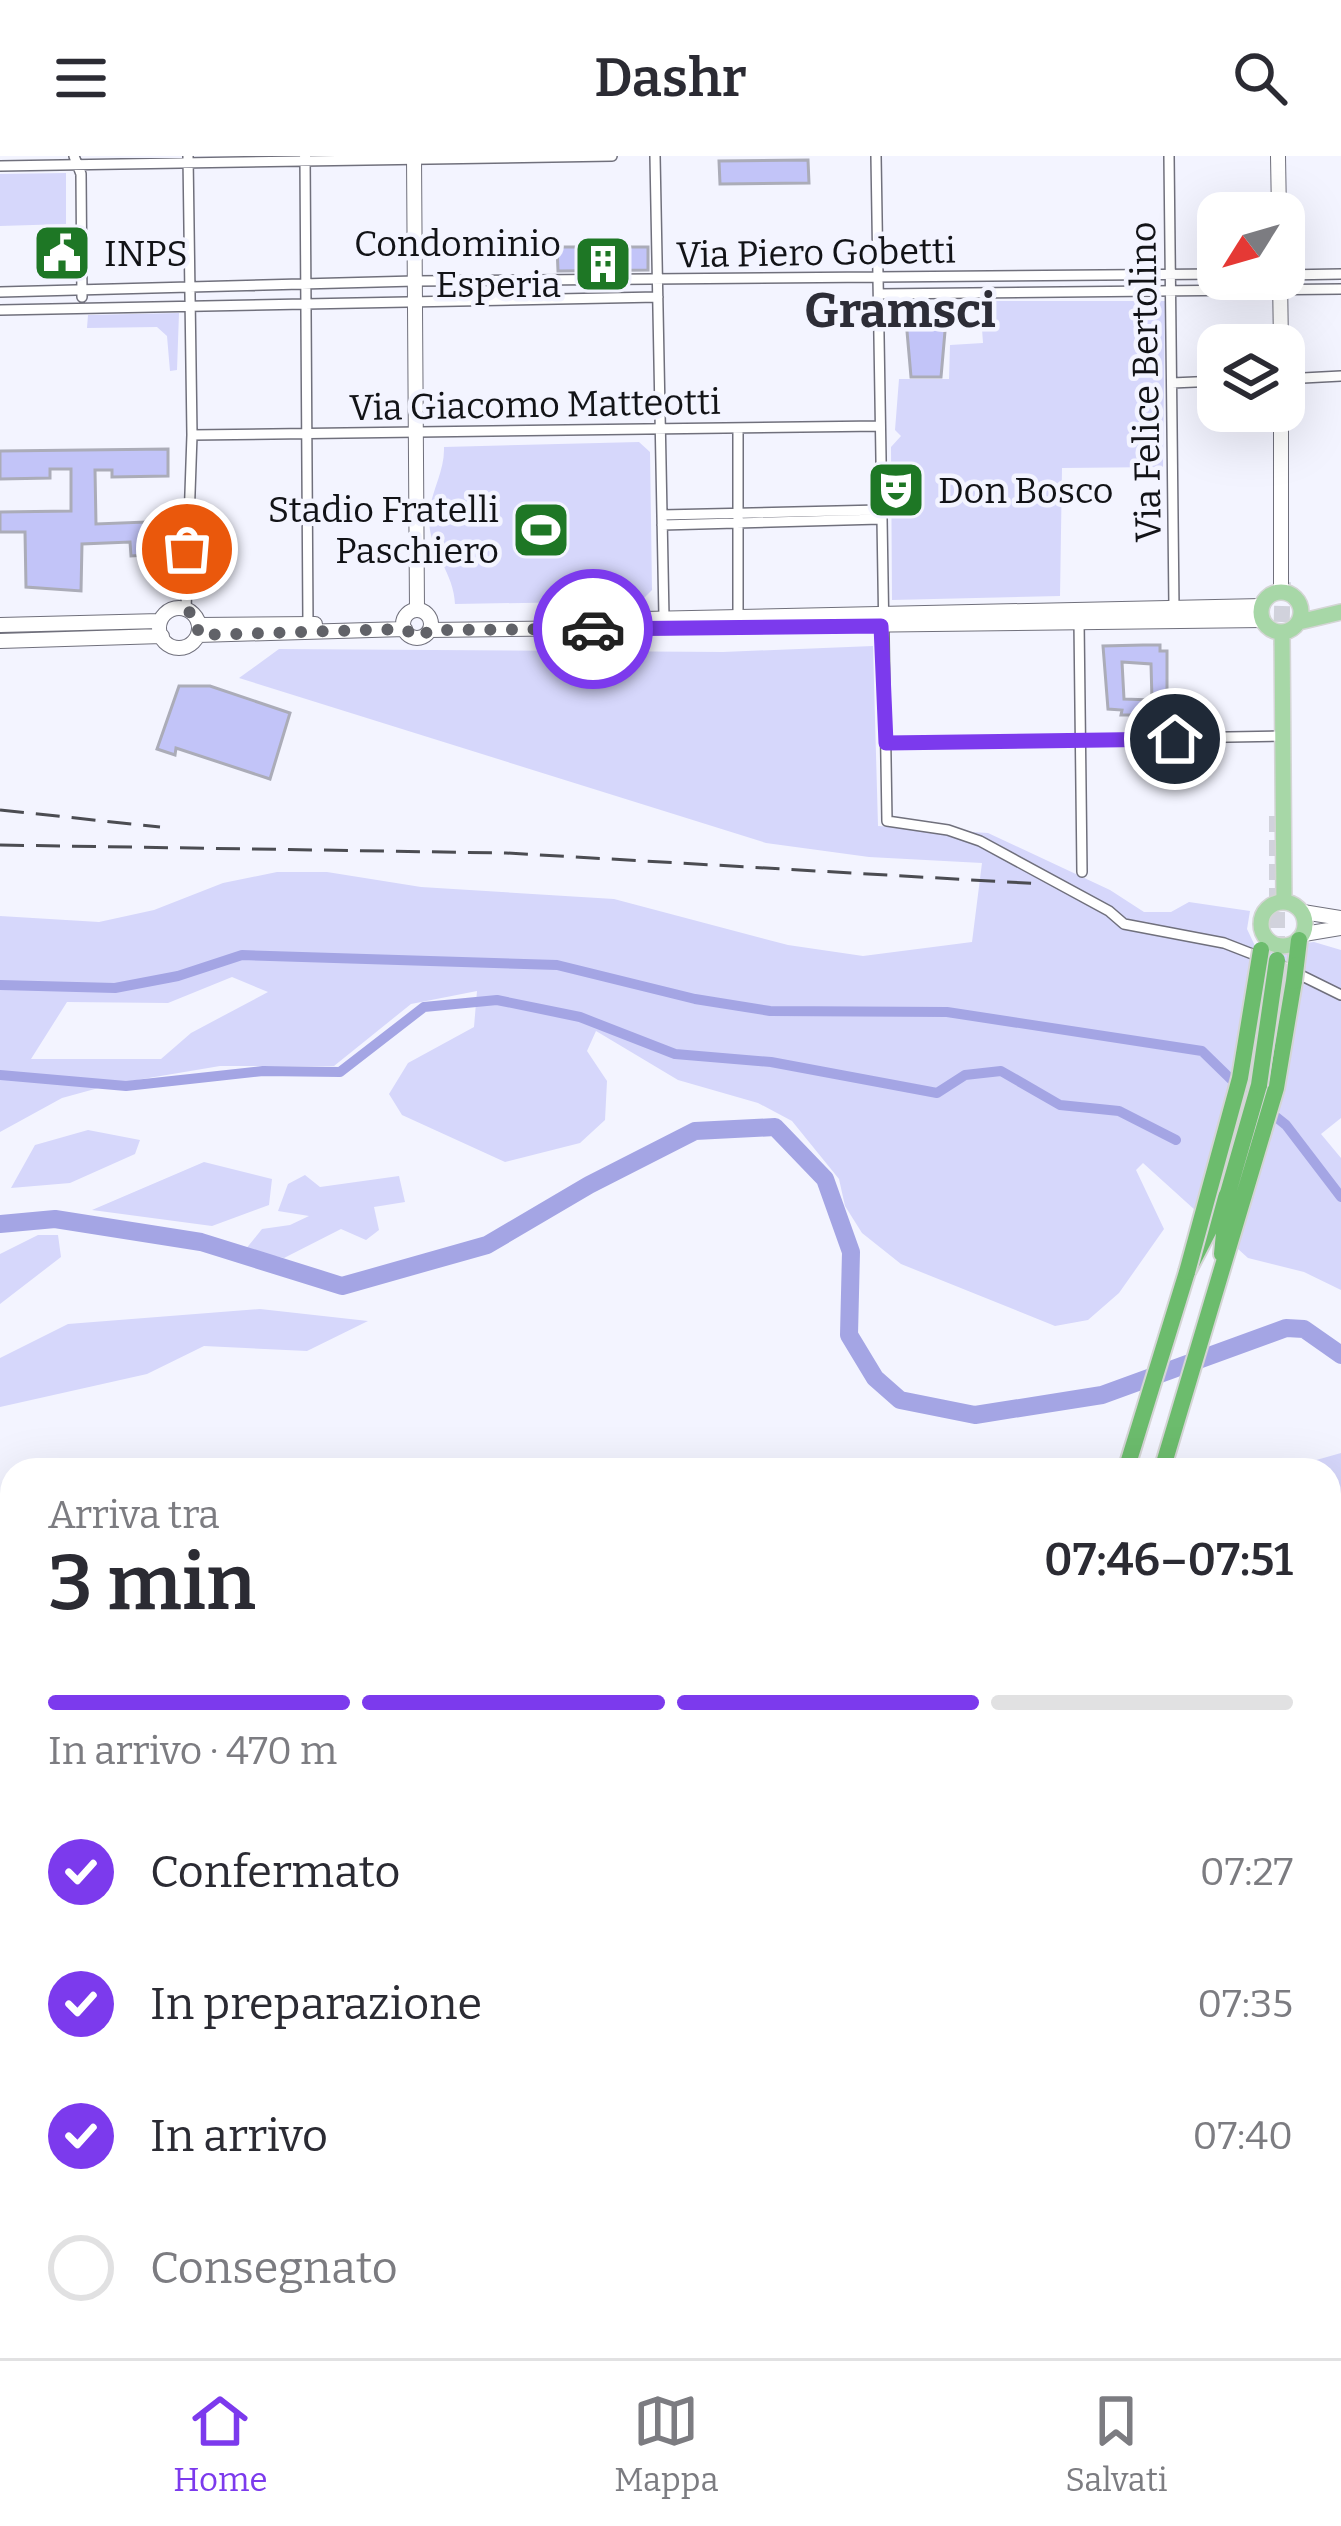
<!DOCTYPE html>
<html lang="it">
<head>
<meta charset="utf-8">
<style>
  body { margin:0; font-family:Bitter,serif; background:#f2f2f3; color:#2b2b33; height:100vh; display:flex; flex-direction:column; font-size:45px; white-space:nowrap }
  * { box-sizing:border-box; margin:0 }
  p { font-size:39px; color:#7c7c81 }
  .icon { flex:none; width:66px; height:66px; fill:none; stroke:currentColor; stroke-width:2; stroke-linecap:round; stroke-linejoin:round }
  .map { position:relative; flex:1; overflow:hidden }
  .details { position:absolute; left:0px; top:1302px; width:1341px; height:900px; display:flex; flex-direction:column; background:#fff; border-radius:36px 36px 0 0; box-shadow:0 12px 48px #0002 }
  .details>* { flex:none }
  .needle { width:78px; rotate:233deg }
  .controls { position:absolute; left:1197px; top:36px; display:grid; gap:24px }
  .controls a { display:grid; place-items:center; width:108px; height:108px; border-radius:24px; background:#fff; box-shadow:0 12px 48px #0002; font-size:60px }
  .pin { position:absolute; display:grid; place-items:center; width:102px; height:102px; color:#fff; margin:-51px; border:6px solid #fff; border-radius:50%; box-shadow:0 3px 12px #0007 }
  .courier { position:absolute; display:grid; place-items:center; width:120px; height:120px; margin:-60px; border:9px solid #7c3aed; border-radius:50%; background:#fff; color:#222; box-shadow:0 3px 15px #0007 }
  .head em { font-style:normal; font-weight:600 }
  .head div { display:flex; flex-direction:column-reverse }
  .head { display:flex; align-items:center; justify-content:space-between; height:204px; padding:0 48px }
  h1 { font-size:78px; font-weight:600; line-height:90px }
  .bar { display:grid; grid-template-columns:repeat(4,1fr); gap:18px 12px; align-content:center; height:144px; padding:0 48px }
  .bar i { height:15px; border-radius:9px; background:#e1e1e2 }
  .bar .on { background:#7c3aed }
  .bar p { grid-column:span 4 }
  ol { padding:0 48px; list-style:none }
  li { display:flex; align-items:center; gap:36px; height:132px }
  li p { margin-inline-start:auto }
  li .icon { padding:12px; border-radius:50%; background:#7c3aed; color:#fff; stroke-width:4 }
  li:last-child { color:#7c7c81 }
  li i { width:66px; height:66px; border:6px solid #e1e1e2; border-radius:50% }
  header { display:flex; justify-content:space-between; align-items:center; height:156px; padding:0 48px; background:#fff; font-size:54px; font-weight:600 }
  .menu { display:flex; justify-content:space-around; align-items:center; height:168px; border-top:3px solid #e1e1e2; background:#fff; font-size:33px; color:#7c7c81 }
  .menu a { display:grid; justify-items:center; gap:6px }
  .menu .on { color:#7c3aed }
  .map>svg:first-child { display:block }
  .green { fill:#d6d7fb; fill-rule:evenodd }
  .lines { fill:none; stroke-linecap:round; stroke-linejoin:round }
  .canal { stroke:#a4a5e4; stroke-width:10 }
  .river { stroke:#a4a5e4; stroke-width:18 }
  .building { fill:#c2c4f8; stroke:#abacb8; stroke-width:3; fill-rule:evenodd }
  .highway-tunnel { stroke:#d1d2dc; stroke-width:16; stroke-dasharray:16 8; stroke-linecap:butt }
  .street-casing { stroke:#70707c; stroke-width:12 }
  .secondary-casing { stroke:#70707c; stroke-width:16 }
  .primary-casing { stroke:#d4d5d5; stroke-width:18 }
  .highway-casing { stroke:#d4d5d5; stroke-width:20 }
  .street { stroke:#fff; stroke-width:9 }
  .secondary { stroke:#fff; stroke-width:14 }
  .primary { stroke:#a7d7a7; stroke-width:15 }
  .highway { stroke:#6cbc6d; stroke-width:16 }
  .rail { stroke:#4b4c52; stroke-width:3; stroke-dasharray:24 12; stroke-linecap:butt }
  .highway-bridge-casing { stroke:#d4d5d5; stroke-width:20; stroke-linecap:butt }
  .highway-bridge { stroke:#6cbc6d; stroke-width:16 }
  .done { stroke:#616268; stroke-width:12; stroke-dasharray:0 21.6 }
  .route { stroke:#7c3aed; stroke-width:15 }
  .labels { text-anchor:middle; stroke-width:9; stroke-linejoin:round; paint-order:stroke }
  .poi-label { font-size:36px; fill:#121317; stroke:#f3f4ff; text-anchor:end }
  .street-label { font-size:36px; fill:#121317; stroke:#f3f4ff }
  .district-label { font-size:48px; font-weight:bold; fill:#2d2d37; stroke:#f3f4ff }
</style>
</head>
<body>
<header><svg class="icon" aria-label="menu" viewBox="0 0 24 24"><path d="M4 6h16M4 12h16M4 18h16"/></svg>Dashr<svg class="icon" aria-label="search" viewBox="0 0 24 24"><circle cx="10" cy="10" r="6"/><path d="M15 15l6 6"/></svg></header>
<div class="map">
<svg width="1341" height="2202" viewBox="0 0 1341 2202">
  <rect width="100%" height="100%" fill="#f3f4ff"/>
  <path class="green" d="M66,17v51l-66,2v-52z
    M980,145h185l-2,166 -101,1 -2,128 -168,4 -1,-153 10,-11 -6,-6 4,-51h50l1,-34 33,-2z
    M179,157l-2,57 -7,1 -3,-35 -10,-9 -70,1 1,-13z
    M639,286l11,10 2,138 -11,11 -186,3c-1,-31 -24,-50 -26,-82 -1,-27 16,-48 15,-75z
    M873,490l5,180 110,7 122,57 34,22h27l18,-10 61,9 -3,18 9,19 58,-6 27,8v168l-20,16 20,24v132l-37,-18 -56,-14 -105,-95 -7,7 28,59 -45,64 -31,27 -33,6 -154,-62 -39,-31 -17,-27 -6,-27 -47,-58 -34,-18 -80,-23 -82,-49 -9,20 20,30 -2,39 -25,23 -75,19 -103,-47 -13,-21 19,-31 66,-36 3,-36 -66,13 -77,62h-114l-107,18 -51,14 -62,34v-216l99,6 55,-12 69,-27 54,-11h50l94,15 193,12 174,46 75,11 109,-14 10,-79 -113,-6 -103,-14 -527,-165 40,-29 444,3zM232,821l36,15 -77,41 -30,26h-130l36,-57 101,1z
    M88,974l52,10 -5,14 -65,29 -59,5 24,-43z
    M204,1006l68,17 -3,26 -57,21 -120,-16z
    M305,1019l15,12 79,-11 6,26 -31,5 5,23 -13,10 -25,-11 -57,29 -39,-8 17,-21 28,-4 19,-9 -31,-5 10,-27z
    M38,1079h20l3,22 -61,47v-50z
    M260,1153l108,12 -61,30 -103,-5 -57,28 -147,33v-49l68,-34z
    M1341,1297v136l-12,-3v-116h-48z
    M12,2172v18h131l2,12h-138l-5,-28z"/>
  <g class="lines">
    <path class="canal" d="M0,829l115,3 63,-12 64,-21 315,10 138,34 75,12 177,1 255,39 40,39
      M0,919l126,11 137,-15 77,1 84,-65 73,-7 83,17 95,37 96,8 166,31 28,-18 36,-4 59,34 59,6 57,29
      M1266,953l20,16 55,72
      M1329,2030l12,-4
      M271,2202l9,-12"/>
    <path class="river" d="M0,1068l55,-5 146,23 141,44 145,-41 102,-60 106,-54 80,-4 50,52 26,73 -2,83 26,43 25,22 75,15 127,-20 184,-67 18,1 37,26"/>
  </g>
  <path class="building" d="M808,4l1,23 -89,1 -1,-23z
    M557,91h91v23l-90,1z
    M906,164h40l-5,57h-30z
    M168,293v27l-56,1v-7h-17l1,54 50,-2 1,33 -16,1 -1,-14 -48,2 -1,47 -55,-4 -1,-55h-25v-20l71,-1v-42h-21v9l-50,1v-28z
    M1143,489h17v6h7v64h-46l1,-5 -14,-1 -5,-63zM1122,506l29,2 1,36 -28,-1z
    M179,530h31l80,27 -20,66 -94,-31 -1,7 -18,-6z"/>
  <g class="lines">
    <path class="highway-tunnel" d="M1284,77l1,59
      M1285,174l1,94
      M1281,490l2,-70
      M1277,660v144"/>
    <defs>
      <path id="street" d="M74,0l7,18 1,123
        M305,0l3,469
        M655,0l9,462
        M876,0l11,665 61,9 32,11 129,70 15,13 100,19 36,14
        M1169,0l5,452
        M0,10l612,-10
        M1284,119l57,-1
        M0,136l415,-11 803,-7
        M879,138l462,-5
        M0,154l658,-13
        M1284,223l57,-3
        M1172,227l46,-2
        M738,273v189
        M192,279l688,-9
        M662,359l218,-5
        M662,369l218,-6
        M186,453l6,-174 -4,-279
        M1079,465l3,251
        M886,587l398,-7
        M1276,807l65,32
        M0,1700h12
        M1329,1906l12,-1
        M0,2009h12
        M1329,2141l12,2
        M1052,2202l1,-12"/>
      <path id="secondary" d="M414,0l3,454
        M1278,0l1,57
        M1280,123l1,66
        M1281,436v-181
        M159 472a20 20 0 1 1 40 0a20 20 0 1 1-40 0Z
        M403 468a14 14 0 1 1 28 0a14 14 0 1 1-28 0Z
        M595,464l667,-14
        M0,469l160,-4
        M199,469l116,-1
        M430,474l833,-10
        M198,479l207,-6
        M0,485l162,-5
        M1303,756l38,6
        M1304,778l37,-6
        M984,2190l5,12
        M918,2199l18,3"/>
      <path id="primary" d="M1261 456a20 20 0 1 1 40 0a20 20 0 1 1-40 0Z
        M1299,466l42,-10
        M1282,476l2,270
        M1261 768a22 22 0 1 1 44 0a22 22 0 1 1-44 0Z
        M0,2168l12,-4
        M851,2190l37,12
        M899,2202l39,-12"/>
      <path id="highway" d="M1296,809l3,-25
        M1222,1098l6,-61 31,-108
        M1126,1314l61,-198 41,-79
        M1162,1314l114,-382 18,-107"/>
    </defs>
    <use href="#street" class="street-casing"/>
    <use href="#secondary" class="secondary-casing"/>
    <use href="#primary" class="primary-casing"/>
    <use href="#highway" class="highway-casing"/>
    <use href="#street" class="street"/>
    <use href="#secondary" class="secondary"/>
    <use href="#primary" class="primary"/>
    <use href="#highway" class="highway"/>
    <path class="rail" d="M0,654l160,17
      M0,689l506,8 536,31"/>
    <defs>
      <path id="highway-bridge" d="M1294,825l2,-16
        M1259,929l18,-125
        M1187,1116l53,-194 21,-128"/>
    </defs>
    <use href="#highway-bridge" class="highway-bridge-casing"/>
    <use href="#highway-bridge" class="highway-bridge"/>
  </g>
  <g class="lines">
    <path class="done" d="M187,393l-1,60 12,11v15l206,-6 15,9 11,-8 163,-1"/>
    <path class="route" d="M593,473l288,-3 5,117 289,-4"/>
  </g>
  <defs>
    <symbol id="civic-square" viewBox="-11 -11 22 22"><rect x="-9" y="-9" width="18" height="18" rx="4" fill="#1e7725" stroke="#f3f4ff"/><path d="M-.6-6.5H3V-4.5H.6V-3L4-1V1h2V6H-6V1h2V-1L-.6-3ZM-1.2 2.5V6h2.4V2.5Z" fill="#fff"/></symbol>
    <symbol id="building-square" viewBox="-11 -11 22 22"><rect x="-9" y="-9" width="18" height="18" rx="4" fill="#1e7725" stroke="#f3f4ff"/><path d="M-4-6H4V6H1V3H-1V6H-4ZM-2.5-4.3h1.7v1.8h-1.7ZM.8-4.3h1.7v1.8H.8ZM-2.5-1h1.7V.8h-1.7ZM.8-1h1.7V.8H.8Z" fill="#fff"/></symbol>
    <symbol id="theatre-square" viewBox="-11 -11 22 22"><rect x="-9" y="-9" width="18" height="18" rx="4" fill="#1e7725" stroke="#f3f4ff"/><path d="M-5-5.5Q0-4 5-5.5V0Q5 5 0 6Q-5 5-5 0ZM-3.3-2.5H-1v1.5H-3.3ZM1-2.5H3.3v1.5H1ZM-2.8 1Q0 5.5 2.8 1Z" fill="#fff"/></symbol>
    <symbol id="stadium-square" viewBox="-11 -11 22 22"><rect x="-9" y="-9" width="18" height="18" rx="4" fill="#1e7725" stroke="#f3f4ff"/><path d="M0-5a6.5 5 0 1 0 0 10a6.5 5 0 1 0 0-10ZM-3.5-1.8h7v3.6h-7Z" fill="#fff"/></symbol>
  </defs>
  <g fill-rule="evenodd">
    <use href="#civic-square" x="29" y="64" width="66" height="66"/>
    <use href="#building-square" x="570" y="75" width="66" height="66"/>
    <use href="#theatre-square" x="863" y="301" width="66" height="66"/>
    <use href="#stadium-square" x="508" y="341" width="66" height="66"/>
  </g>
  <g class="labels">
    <g class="poi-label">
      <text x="561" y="100">Condominio<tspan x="561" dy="41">Esperia</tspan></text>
      <text x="104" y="110" text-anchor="start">INPS</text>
      <text x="938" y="347" text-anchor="start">Don Bosco</text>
      <text x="499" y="366">Stadio Fratelli<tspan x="499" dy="41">Paschiero</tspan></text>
    </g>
    <g class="street-label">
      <text transform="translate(816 96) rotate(-1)" y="13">Via Piero Gobetti</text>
      <text transform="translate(1145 226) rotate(-91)" y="13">Via Felice Bertolino</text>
      <text transform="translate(535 248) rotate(-1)" y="13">Via Giacomo Matteotti</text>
    </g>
    <g class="district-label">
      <text x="900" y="171">Gramsci</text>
    </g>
  </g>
</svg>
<div class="controls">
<a><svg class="needle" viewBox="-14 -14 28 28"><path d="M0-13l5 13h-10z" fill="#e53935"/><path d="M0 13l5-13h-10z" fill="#7c7c81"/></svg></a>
<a><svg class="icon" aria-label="layers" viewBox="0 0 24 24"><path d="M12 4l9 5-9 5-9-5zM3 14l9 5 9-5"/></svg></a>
</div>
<div class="pin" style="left:187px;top:393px;background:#ea580c"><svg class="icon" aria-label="bag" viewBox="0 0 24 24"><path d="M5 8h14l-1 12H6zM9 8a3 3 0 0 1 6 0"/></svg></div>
<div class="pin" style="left:1175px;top:583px;background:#1f2937"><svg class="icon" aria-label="home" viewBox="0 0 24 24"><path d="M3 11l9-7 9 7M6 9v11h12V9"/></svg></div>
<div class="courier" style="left:593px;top:473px"><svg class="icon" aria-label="car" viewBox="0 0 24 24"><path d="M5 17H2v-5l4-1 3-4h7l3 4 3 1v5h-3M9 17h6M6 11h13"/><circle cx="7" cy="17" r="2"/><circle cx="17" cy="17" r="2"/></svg></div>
<section class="details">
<div class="head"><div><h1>3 min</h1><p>Arriva tra</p></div><em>07:46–07:51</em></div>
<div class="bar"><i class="on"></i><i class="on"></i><i class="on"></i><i></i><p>In arrivo · 470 m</p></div>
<ol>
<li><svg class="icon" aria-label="check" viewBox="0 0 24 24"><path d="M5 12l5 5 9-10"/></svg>Confermato<p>07:27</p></li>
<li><svg class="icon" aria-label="check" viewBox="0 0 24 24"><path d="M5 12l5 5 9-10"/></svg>In preparazione<p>07:35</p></li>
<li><svg class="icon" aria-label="check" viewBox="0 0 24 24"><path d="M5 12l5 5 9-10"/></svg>In arrivo<p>07:40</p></li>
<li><i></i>Consegnato</li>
</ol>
</section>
</div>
<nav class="menu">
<a class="on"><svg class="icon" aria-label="home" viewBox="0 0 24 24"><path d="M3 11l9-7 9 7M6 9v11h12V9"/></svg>Home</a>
<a><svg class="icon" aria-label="map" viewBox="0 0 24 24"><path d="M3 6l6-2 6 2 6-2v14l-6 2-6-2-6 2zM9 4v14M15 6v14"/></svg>Mappa</a>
<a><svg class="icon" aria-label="saved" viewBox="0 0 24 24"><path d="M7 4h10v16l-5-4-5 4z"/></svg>Salvati</a>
</nav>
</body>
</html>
